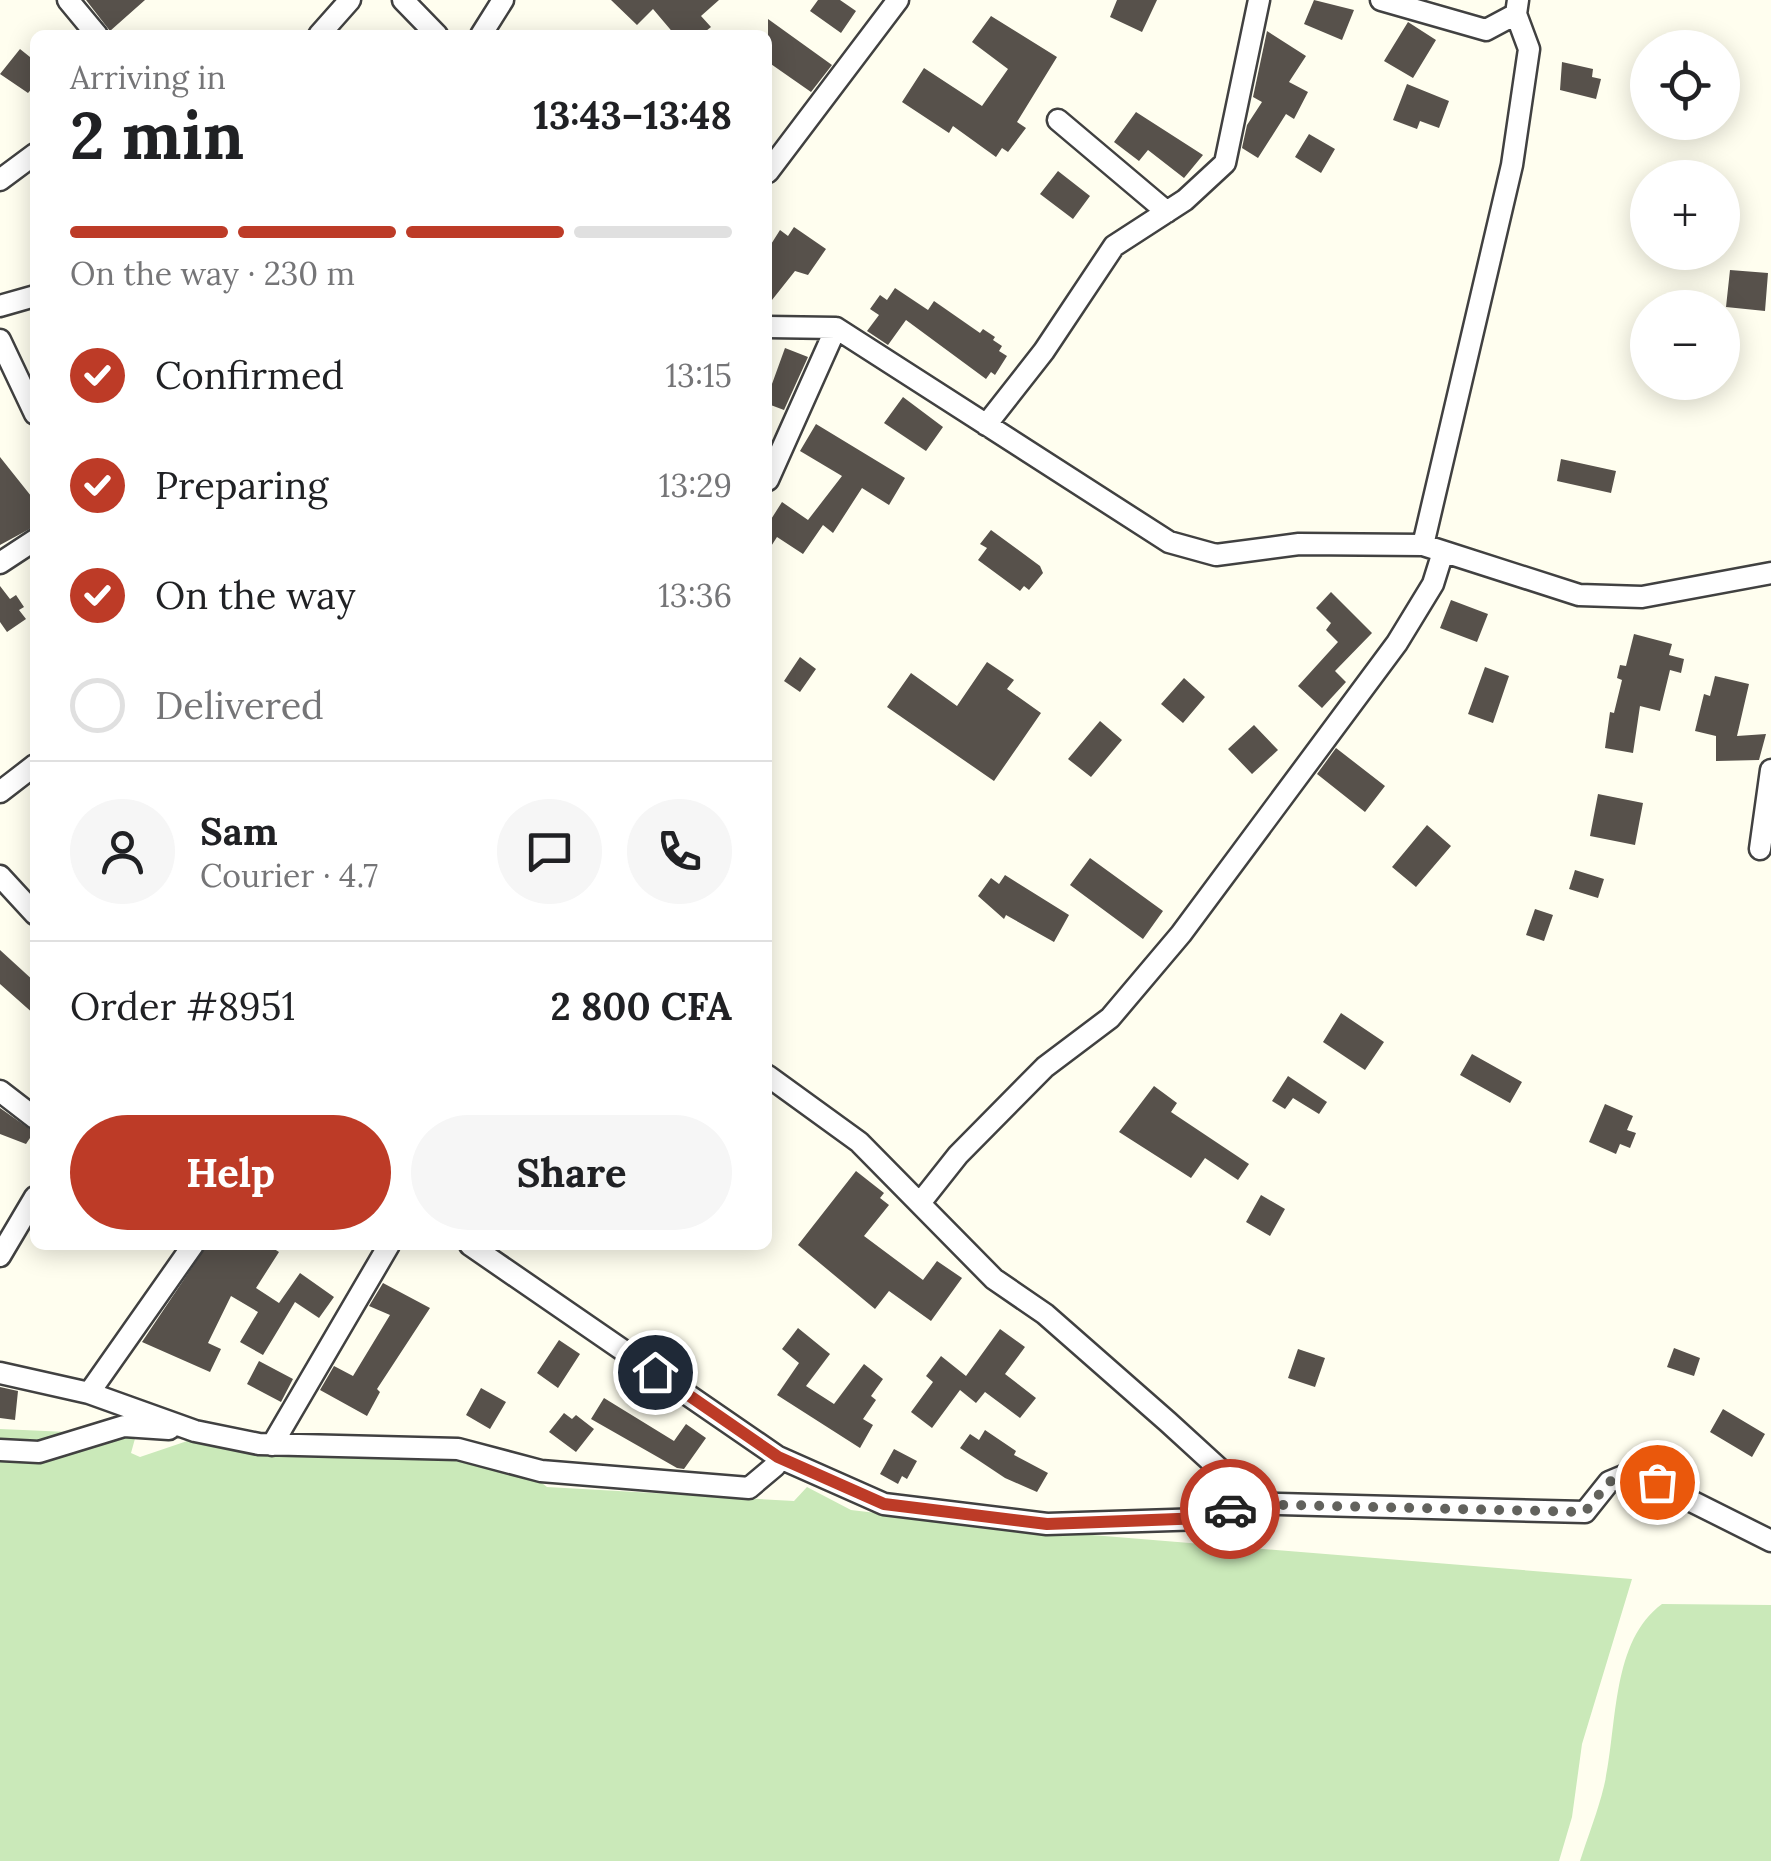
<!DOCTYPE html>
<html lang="en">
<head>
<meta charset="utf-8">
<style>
  body { margin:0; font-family:Lora,serif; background:#f6f6f6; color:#202124; height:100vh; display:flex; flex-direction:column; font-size:38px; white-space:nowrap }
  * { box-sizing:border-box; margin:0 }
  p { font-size:32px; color:#757577 }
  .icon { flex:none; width:55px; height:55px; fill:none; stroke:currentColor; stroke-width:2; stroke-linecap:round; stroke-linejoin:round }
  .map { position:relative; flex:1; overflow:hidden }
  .panel { position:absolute; left:30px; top:30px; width:742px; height:1220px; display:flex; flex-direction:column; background:#fff; border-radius:15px; box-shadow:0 5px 25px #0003 }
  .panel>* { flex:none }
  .tools { position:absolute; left:1630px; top:30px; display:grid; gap:20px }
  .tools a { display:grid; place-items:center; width:110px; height:110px; border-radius:50%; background:#fff; box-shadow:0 5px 25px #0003; font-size:50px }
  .pin { position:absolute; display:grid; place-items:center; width:85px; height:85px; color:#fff; margin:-42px; border:5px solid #fff; border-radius:50%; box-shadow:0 2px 10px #0007 }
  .courier { position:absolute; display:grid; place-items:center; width:100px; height:100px; margin:-50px; border:8px solid #bd3b27; border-radius:50%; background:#fff; color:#222; box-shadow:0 2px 12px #0007 }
  .overview em { font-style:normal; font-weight:700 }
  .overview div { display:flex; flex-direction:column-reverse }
  .overview { display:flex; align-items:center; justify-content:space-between; height:170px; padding:0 40px }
  h1 { font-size:65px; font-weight:700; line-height:75px }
  .bar { display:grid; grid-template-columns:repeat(4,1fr); gap:15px 10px; align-content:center; height:120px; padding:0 40px }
  .bar i { height:12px; border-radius:8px; background:#e0e0e0 }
  .bar .on { background:#bd3b27 }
  .bar p { grid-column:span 4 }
  .line { display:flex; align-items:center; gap:25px; padding:0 40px; border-top:2px solid #e0e0e0 }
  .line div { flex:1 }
  .round { display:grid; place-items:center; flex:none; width:105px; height:105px; border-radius:52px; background:#f6f6f6 }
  ol { padding:0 40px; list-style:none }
  li { display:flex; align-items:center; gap:30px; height:110px }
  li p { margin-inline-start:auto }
  li .icon { padding:10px; border-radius:50%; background:#bd3b27; color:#fff; stroke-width:4 }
  li:last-child { color:#757577 }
  li i { width:55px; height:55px; border:5px solid #e0e0e0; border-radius:50% }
  .primary-button { display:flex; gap:20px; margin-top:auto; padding:20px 40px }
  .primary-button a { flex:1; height:115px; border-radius:60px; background:#bd3b27; color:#fff; font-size:40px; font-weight:700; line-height:115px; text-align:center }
  .primary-button a+a { background:#f6f6f6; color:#202124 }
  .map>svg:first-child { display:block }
  .green { fill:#cae9b9 }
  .building { fill:#57514b }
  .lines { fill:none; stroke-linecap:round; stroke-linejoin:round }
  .minor-casing { stroke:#414141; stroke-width:25 }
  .minor { stroke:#fff; stroke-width:20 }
  .done { stroke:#62625d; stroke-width:10; stroke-dasharray:0 18 }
  .route { stroke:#bd3b27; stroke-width:12 }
</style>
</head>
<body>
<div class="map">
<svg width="1771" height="1861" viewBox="0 0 1771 1861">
  <rect width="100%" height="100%" fill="#fffeef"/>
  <path class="green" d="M0,1429l136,6 -5,18 9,4 62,-21 177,13 146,21 22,17 247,14 13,-14 44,23 143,17 638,52 -50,165 -10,73 -13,44h-1559z
    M1662,1604l109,1v256h-191c8,-25 18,-50 24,-75 14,-58 6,-144 58,-182z"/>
  <path class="building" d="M86,0h59l-35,31z
    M611,0h108l-18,16 10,11 -10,8h-26l-22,-26 -16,16z
    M818,0h22l16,11 -15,22 -31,-22z
    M1117,0h40l-15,32 -32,-15z
    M1314,0l40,10 -12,30 -38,-16z
    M991,16l66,41 -40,65 9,6 -18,24 -6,-4 -6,9 -43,-31 -4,7 -47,-31 22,-34 58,38 26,-37 -36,-27z
    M768,19l64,46 -21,27 -43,-30z
    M1408,22l28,18 -23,38 -29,-17z
    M1267,31l39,25 -17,26 19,10 -14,27 -8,-5 -28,44 -16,-10 5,-23 15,-23 -9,-5z
    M20,49l15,12v24l-7,8 -28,-19z
    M1562,62l31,7 -1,8 9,2 -5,20 -36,-9z
    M1407,84l42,17 -10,27 -19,-7 -3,8 -24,-9z
    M1136,112l67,43 -19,23 -36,-28 -9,11 -25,-19z
    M1309,134l26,15 -14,24 -26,-16z
    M1058,171l32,25 -17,23 -33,-25z
    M794,227l32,22 -18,26 -13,-4 -27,34v-56l12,-19 8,6z
    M1730,270l38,3 -3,38 -39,-4z
    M895,288l33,22 6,-9 46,32 3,-4 12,8 -2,3 9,6 -3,5 8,5 -12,19 -4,-3 -5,7 -80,-59 -18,25 -21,-14 12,-16 -9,-6 10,-14 7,5z
    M785,348l23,9 -24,53 -16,-6v-9z
    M903,397l40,30 -17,24 -42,-28z
    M816,424l89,54 -16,27 -27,-17 -29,45 -10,-8 -20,29 -26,-17 -9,14v-27l14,-22 26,18 34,-44 -42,-25z
    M0,457l35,44v25l-35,19z
    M1561,459l55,12 -5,22 -54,-12z
    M991,530l49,36 3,7 -14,17 -5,-4 -4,5 -42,-31 9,-12 -7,-4z
    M0,586l10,13 6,-4 8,12 -5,3 7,9 -19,13 -7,-10z
    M1331,592l41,41 -37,38 11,11 -24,26 -24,-22 40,-44 -12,-12 5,-7 -15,-15z
    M1451,600l37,14 -11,28 -37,-14z
    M1634,634l38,10 -3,11 15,4 -3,14 -11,-3 -10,41 -20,-5 -7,47 -28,-5 5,-36 4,1 8,-33 -5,-2 3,-13 6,1z
    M800,657l16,12 -16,23 -16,-11z
    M987,662l27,18 -7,9 34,24 -47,68 -107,-74 24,-34 46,33z
    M1485,667l24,9 -16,47 -25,-9z
    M1715,676l34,8 -12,52 29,-2 -7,26 -43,1v-25l-21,-5 9,-37 6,2z
    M1184,678l21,19 -22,26 -22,-19z
    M1100,721l22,19 -31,37 -23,-18z
    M1254,725l24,25 -26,24 -24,-25z
    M1336,748l49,38 -20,26 -48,-38z
    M1598,794l45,9 -8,42 -45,-9z
    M1427,825l24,21 -35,41 -24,-20z
    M1090,858l73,53 -20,28 -73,-54z
    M1575,870l29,9 -6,19 -29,-9z
    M1005,875l64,40 -15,27 -48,-27 -2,4 -26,-23 13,-18 8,6z
    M1535,909l18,6 -9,26 -18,-6z
    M0,950l35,32v33l-35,-31z
    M1341,1013l43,29 -19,28 -42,-28z
    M1472,1054l50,28 -12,21 -50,-28z
    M1288,1076l39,26 -8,12 -26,-16 -8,11 -13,-8z
    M1154,1086l23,17 -6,9 78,52 -11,16 -33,-22 -14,20 -72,-46z
    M1605,1104l28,12 -6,14 9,3 -6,15 -10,-4 -4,10 -27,-12z
    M0,1108l34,24 -8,12 -26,-10z
    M856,1171l28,22 -4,5 9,7 -25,31 59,44 14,-19 25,17 -31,43 -42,-30 -14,18 -77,-64z
    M1261,1195l24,14 -15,27 -24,-14z
    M207,1245h61l11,7 -23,36 23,15 21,-30 34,24 -15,21 -24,-16 -32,53 -23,-13 18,-30 -27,-16 -23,47 13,6 -11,23 -68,-30z
    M383,1283l47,25 -53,81 3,3 -13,24 -47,-26 14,-24 19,10 37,-61 -21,-9z
    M798,1328l32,26 -24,32 28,18 30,-40 19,15 -12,17 5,4 -13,19 10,6 -13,23 -83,-53 22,-32 -17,-14z
    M1000,1329l25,18 -20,27 31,24 -16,20 -35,-26 -9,11 -16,-13 -28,38 -21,-16 22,-30 -7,-6 15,-20 25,20z
    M559,1340l21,14 -22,34 -21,-15z
    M1674,1348l26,10 -6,18 -27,-9z
    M1298,1349l27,9 -10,29 -27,-9z
    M259,1361l34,18 -12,23 -34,-18z
    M0,1387l18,4 -3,29 -15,-2z
    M481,1388l25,14 -16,27 -24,-14z
    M604,1398l70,43 12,-17 20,14 -22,31 -7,-1 -86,-49z
    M1723,1409l42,25 -13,23 -42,-25z
    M564,1413l8,6 4,-4 18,14 -18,23 -27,-20z
    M985,1430l31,21 -2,4 34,18 -11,19 -32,-14 -45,-30 10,-14 9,6z
    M894,1449l23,12 -10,18 -5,-3 -4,8 -18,-10z"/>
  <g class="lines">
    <defs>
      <path id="minor" d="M68,0l29,35
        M403,0l34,35
        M1381,0l105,30 30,-16
        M319,35l31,-35
        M481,35l22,-35
        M1058,120l109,92
        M768,172l130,-172
        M0,180l35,-26
        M0,306l35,-10
        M768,327l68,1 333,214 47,13 83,-11 124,1 156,50 63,2 129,-24
        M0,340l35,74
        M986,425l58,-74 70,-105 71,-46 40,-37 34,-163
        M768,480l68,-152
        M1423,545l89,-380 17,-116 -13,-35 2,-14
        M0,563l35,-23
        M0,792l35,-27
        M1760,849l11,-79
        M0,876l35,38
        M768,1076l91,66 135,137 51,35 123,108 70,64 7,17
        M0,1091l35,27
        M920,1203l38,-48 87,-88 65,-49 71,-84 216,-291 36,-59 10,-32
        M470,1245l308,212 106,47 163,20 157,-5 41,-16 340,9 24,-30 24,-10 138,69
        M0,1256l35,-59
        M0,1373l89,20 106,38 64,13 199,5 83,22 208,17 26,-22 3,-9
        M89,1393l104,-148
        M272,1445l117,-200
        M0,1450l39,2 85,-26 45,3"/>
    </defs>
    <use href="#minor" class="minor-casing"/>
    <use href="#minor" class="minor"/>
  </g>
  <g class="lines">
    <path class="done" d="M1230,1509l15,-5 340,8 24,-30 24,-10 24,10"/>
    <path class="route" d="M655,1372l123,85 106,47 163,20 157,-6 26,-9"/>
  </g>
</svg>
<div class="tools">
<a><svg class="icon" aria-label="locate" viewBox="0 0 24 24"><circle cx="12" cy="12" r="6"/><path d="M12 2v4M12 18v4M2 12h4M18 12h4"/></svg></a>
<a>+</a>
<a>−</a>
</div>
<div class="pin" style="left:1657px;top:1482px;background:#ea580c"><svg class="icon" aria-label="bag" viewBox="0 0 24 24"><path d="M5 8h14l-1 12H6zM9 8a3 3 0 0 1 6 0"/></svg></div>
<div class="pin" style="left:655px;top:1372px;background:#1f2937"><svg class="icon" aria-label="home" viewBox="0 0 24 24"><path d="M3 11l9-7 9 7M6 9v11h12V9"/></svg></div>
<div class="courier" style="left:1230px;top:1509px"><svg class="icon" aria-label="car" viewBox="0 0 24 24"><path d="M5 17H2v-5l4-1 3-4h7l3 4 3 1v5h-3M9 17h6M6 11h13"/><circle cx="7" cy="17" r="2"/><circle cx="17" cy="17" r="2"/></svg></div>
<section class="panel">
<div class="overview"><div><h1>2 min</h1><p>Arriving in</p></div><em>13:43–13:48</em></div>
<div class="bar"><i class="on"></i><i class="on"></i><i class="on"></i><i></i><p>On the way · 230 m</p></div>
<ol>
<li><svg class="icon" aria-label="check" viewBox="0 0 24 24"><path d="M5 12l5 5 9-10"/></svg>Confirmed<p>13:15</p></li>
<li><svg class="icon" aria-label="check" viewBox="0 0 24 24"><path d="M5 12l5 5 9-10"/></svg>Preparing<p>13:29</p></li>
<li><svg class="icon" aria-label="check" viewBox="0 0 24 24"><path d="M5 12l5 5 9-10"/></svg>On the way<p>13:36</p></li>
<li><i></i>Delivered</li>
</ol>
<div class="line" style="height:180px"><a class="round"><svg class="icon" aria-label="person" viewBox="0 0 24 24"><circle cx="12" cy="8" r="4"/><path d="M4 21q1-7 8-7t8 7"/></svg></a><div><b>Sam</b><p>Courier · 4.7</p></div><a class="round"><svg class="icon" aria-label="chat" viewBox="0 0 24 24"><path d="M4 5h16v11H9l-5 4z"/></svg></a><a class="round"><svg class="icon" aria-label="phone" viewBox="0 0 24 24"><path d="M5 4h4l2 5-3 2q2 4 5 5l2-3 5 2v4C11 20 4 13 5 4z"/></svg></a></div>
<div class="line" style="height:130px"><div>Order #8951</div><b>2 800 CFA</b></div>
<div class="primary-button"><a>Help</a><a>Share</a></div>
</section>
</div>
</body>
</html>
